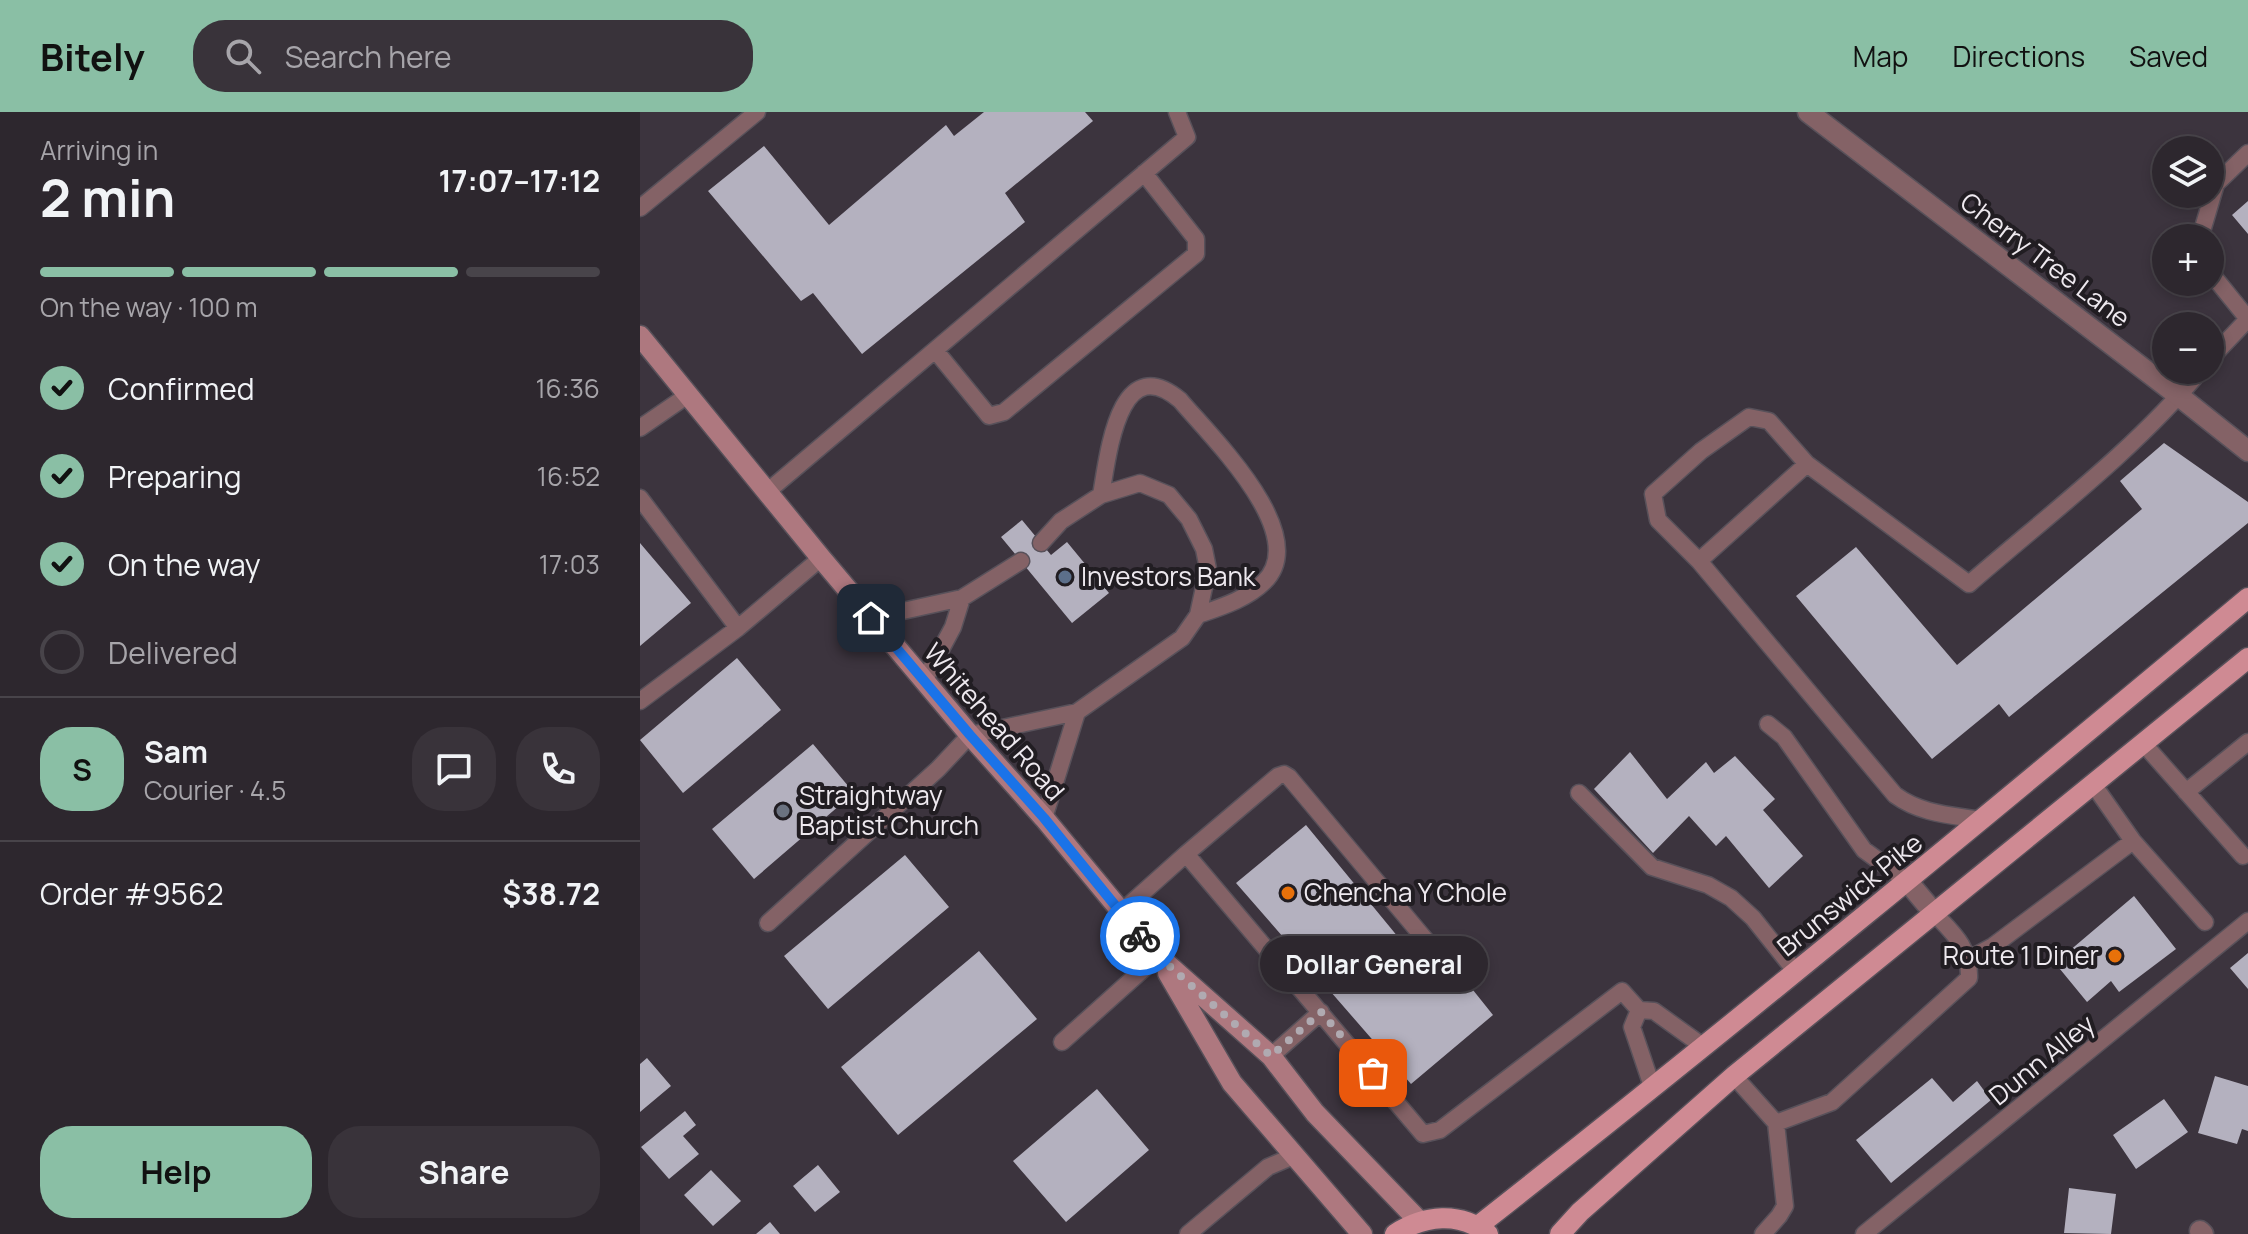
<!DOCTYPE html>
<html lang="en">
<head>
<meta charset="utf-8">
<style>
  body { margin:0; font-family:Manrope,sans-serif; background:#39333a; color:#f1f3f6; height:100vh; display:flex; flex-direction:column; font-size:30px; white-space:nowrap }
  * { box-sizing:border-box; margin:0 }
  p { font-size:26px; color:#a7a5aa }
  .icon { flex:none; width:44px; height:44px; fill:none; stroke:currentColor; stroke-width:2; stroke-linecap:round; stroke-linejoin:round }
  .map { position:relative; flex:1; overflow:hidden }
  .details { display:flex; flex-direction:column; background:#2d272e; width:640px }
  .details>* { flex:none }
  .fabs { position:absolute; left:1512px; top:24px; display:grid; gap:16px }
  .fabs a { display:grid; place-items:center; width:72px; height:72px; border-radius:50%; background:#2d272e; box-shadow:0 4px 12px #0003,0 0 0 2px #48444a; font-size:40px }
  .pin { position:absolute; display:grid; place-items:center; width:68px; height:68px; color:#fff; margin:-34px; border-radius:16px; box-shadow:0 4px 12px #0006 }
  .courier { position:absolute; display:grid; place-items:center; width:80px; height:80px; margin:-40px; border:6px solid #1a73e8; border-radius:50%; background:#fff; color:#222; box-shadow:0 2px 10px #0007 }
  .bubble { position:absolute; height:56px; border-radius:28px; background:#2d272e; box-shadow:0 4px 12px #0003,0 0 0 2px #48444a; font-size:26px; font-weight:700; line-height:56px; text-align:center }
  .head em { font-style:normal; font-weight:700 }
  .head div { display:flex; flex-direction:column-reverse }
  .head { display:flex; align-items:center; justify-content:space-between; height:136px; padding:0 40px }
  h1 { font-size:52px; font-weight:700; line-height:60px }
  .bar { display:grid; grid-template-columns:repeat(4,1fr); gap:12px 8px; align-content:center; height:96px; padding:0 40px }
  .bar i { height:10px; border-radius:6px; background:#48444a }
  .bar .current { background:#8abfa5 }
  .bar p { grid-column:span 4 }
  .line { display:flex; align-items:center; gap:20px; padding:0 40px; border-top:2px solid #48444a }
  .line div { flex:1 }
  .round { display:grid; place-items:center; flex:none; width:84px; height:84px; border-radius:32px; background:#39333a }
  ol { padding:0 40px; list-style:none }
  li { display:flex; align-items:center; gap:24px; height:88px }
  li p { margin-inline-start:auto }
  li .icon { padding:8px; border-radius:50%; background:#8abfa5; color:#111; stroke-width:4 }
  li:last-child { color:#a7a5aa }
  li i { width:44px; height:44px; border:4px solid #48444a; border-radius:50% }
  .primary-button { display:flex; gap:16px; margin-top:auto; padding:16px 40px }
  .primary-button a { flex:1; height:92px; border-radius:32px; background:#8abfa5; color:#111; font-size:32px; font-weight:700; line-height:92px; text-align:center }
  .primary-button a+a { background:#39333a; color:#f1f3f6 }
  header { display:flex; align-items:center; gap:48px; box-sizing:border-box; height:112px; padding:0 40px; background:#8abfa5; color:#111 }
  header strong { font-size:38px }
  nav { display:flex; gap:44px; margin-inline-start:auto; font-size:28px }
  .search { width:560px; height:72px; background:#39333a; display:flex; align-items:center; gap:20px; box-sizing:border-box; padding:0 28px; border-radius:32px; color:#a7a5aa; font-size:30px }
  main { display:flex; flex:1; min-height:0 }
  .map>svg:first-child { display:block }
  .building { fill:#b4b1bf }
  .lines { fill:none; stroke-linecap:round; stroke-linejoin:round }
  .lane-casing { stroke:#58515a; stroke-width:19 }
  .street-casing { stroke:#58515a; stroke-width:23 }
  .secondary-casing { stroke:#58515a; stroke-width:23 }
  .primary-casing { stroke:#58515a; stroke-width:23 }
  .lane { stroke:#846266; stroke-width:16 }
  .street { stroke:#846266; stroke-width:20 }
  .secondary { stroke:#ae787f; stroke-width:20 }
  .primary { stroke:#cf8a93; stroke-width:20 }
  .done { stroke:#b0aab1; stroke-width:8; stroke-dasharray:0 14.4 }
  .route { stroke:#1a73e8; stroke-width:10 }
  .service-dot { fill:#5c6f8a; stroke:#211d22; stroke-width:3 }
  .worship-dot { fill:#6b7280; stroke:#211d22; stroke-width:3 }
  .food-dot { fill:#e8710a; stroke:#211d22; stroke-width:3 }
  .labels { text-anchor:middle; stroke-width:8; stroke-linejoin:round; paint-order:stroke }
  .street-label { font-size:26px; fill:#eee9ef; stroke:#211d22 }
  .poi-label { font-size:26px; fill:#eee9ef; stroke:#211d22; text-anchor:start }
</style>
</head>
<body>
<header>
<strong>Bitely</strong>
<div class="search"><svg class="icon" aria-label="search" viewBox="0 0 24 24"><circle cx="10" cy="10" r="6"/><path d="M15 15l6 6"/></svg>Search here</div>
<nav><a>Map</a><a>Directions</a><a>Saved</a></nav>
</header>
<main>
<section class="details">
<div class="head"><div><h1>2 min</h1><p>Arriving in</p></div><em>17:07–17:12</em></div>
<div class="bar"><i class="current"></i><i class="current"></i><i class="current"></i><i></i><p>On the way · 100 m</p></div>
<ol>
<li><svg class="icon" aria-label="check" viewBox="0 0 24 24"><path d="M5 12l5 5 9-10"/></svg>Confirmed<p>16:36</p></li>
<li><svg class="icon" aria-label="check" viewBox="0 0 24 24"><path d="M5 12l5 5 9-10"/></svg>Preparing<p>16:52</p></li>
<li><svg class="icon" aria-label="check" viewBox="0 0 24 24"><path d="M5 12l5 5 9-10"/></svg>On the way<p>17:03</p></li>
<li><i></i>Delivered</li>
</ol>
<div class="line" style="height:144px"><b class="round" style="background:#8abfa5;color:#111">S</b><div><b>Sam</b><p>Courier · 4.5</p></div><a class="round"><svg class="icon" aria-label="chat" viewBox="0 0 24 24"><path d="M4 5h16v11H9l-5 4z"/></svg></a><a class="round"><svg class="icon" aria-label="phone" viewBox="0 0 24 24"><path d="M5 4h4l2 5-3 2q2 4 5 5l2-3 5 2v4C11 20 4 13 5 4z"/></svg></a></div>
<div class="line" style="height:104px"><div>Order #9562</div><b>$38.72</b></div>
<div class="primary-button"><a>Help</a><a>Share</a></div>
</section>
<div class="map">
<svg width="1608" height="1122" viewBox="0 0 1608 1122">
  <rect width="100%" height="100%" fill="#3c343e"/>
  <path class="building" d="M344,0h101l8,9 -88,72 20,29 -163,132 -49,-61 -12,8 -93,-110 56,-45 65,79 117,-100 8,11z
    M1608,89v33l-16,-19z
    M1524,331l84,59v21l-239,194 -10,-13 -67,55 -136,-163 60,-49 101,118 185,-156 -22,-28z
    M382,408l29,35 16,-13 42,51 -37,30 -71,-86z
    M0,431l51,60 -51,43z
    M97,546l44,52 -98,83 -43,-53z
    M173,632l41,49 -100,86 -42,-50z
    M990,640l37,47 39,-37 8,11 21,-17 40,43 -12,11 40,46 -34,32 -43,-52 -10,10 -27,-30 -36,37 -59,-64z
    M666,713l120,146 19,-16 48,60 -82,69 -175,-201z
    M265,743l44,52 -121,102 -44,-53z
    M1494,784l42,53 -57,43 -8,-11 -24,21 -32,-39z
    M339,839l58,68 -139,116 -57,-68z
    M1608,841v36l-18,-21z
    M7,946l24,28 -31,26v-48z
    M1575,964l33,10v45l-6,-2 -5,15 -39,-11z
    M1292,966l21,24 24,-21 14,19 -100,83 -35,-43z
    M457,977l52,61 -83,72 -53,-61z
    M1524,987l24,33 -52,37 -23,-34z
    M45,999l11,14 -13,11 16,18 -30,25 -28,-32z
    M178,1053l22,27 -25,20 -22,-26z
    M71,1058l30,31 -28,25 -29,-31z
    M1429,1076l47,6 -5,40 -47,-1z
    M130,1110l10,12h-24z"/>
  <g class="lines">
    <defs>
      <path id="lane" d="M0,96l117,-96
        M1560,126l16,-54 32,-31
        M1570,160l38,47 -38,40
        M295,238l54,66 15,-4 192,-158v-15l-52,-66
        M0,316l48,-33
        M127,380l420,-355 -10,-25
        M461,383c7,-38 17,-147 79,-95 29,35 133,134 84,182 -17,17 -43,25 -66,33
        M0,386l98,130
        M401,431l20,-22 40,-26 39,-12 29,12 20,24 15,30 4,20 -10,46 -16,23 -105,74 -33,106
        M1059,449l-41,-41 -5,-26 48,-43 48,-34 20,4 38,43
        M231,506l91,-20 59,-37
        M284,569l29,-54 9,-29
        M0,589l98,-73 83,-70
        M1128,612l16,13 80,113 44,32
        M1503,631l100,113
        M1453,672l40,57 72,81
        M1546,680l62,-50
        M939,681l73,74 56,18 23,13 22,20 43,54
        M1341,708c-31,-5 -60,-6 -86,-25l-196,-234 108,-97 162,120c78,-68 165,-133 232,-214
        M546,742l92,-78 6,-2 5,3 140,167
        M480,801l66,-59 237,280 17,-4 182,-139 17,19 15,1 50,36
        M128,811l170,-154 32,-34 107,-23
        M1329,847l24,-13 140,-105
        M999,898l-7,17 21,62
        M422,930l96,-86
        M631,944l50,-44
        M1094,964l42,47 56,-21 137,-124c1,-31 -15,-44 -35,-65
        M548,1122l80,-67 28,-12
        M1123,1122l16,-18 6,-10 -9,-83
        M1224,1122l384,-313"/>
      <path id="street" d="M1168,0l371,284 69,55
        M1268,770l26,31
        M1560,1119l3,3"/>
      <path id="secondary" d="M0,224l181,222 149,177 74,83 114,138 113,100 44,57 104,108
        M528,861l64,110 130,151"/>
      <path id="primary" d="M838,1114c261,-205 516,-416 770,-628
        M755,1122c29,-19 65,-23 93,0
        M920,1122l20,-22 154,-136 514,-418"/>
    </defs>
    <use href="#lane" class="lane-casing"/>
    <use href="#street" class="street-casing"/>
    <use href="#secondary" class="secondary-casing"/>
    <use href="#primary" class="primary-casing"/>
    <use href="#lane" class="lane"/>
    <use href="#street" class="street"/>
    <use href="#secondary" class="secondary"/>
    <use href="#primary" class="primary"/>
  </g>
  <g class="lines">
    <path class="done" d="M500,824l18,20 113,100 50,-44 52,61"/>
    <path class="route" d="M231,506l99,117 74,83 96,118"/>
  </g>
  <circle class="service-dot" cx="425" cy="465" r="8"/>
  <circle class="worship-dot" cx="143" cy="699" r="8"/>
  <g class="food-dot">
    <circle cx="648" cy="781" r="8"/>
    <circle cx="1475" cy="844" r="8"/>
  </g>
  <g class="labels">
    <g class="street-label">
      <text transform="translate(1405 148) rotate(37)" y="9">Cherry Tree Lane</text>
      <text transform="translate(354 610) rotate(49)" y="9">Whitehead Road</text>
      <text transform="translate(1210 783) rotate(-39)" y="9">Brunswick Pike</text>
      <text transform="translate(1402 948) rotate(-39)" y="9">Dunn Alley</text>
    </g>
    <g class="poi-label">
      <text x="441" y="474">Investors Bank</text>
      <text x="159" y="693">Straightway<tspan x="159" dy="30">Baptist Church</tspan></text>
      <text x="664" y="790">Chencha Y Chole</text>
      <text x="1459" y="853" text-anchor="end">Route 1 Diner</text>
    </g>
  </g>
</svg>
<div class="fabs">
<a><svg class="icon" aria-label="layers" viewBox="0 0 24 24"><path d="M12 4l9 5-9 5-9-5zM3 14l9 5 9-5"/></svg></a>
<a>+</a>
<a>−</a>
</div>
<div class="pin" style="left:733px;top:961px;background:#ea580c"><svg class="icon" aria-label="bag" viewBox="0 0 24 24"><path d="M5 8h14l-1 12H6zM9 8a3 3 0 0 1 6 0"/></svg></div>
<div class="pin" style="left:231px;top:506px;background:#1f2937"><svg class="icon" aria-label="home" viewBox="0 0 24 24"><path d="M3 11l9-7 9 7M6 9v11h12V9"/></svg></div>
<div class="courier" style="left:500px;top:824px"><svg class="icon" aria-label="bike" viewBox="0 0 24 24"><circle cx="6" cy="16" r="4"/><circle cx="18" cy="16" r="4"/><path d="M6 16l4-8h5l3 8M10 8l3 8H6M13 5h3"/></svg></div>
<div class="bubble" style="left:620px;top:824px;width:228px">Dollar General</div>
</div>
</main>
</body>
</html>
